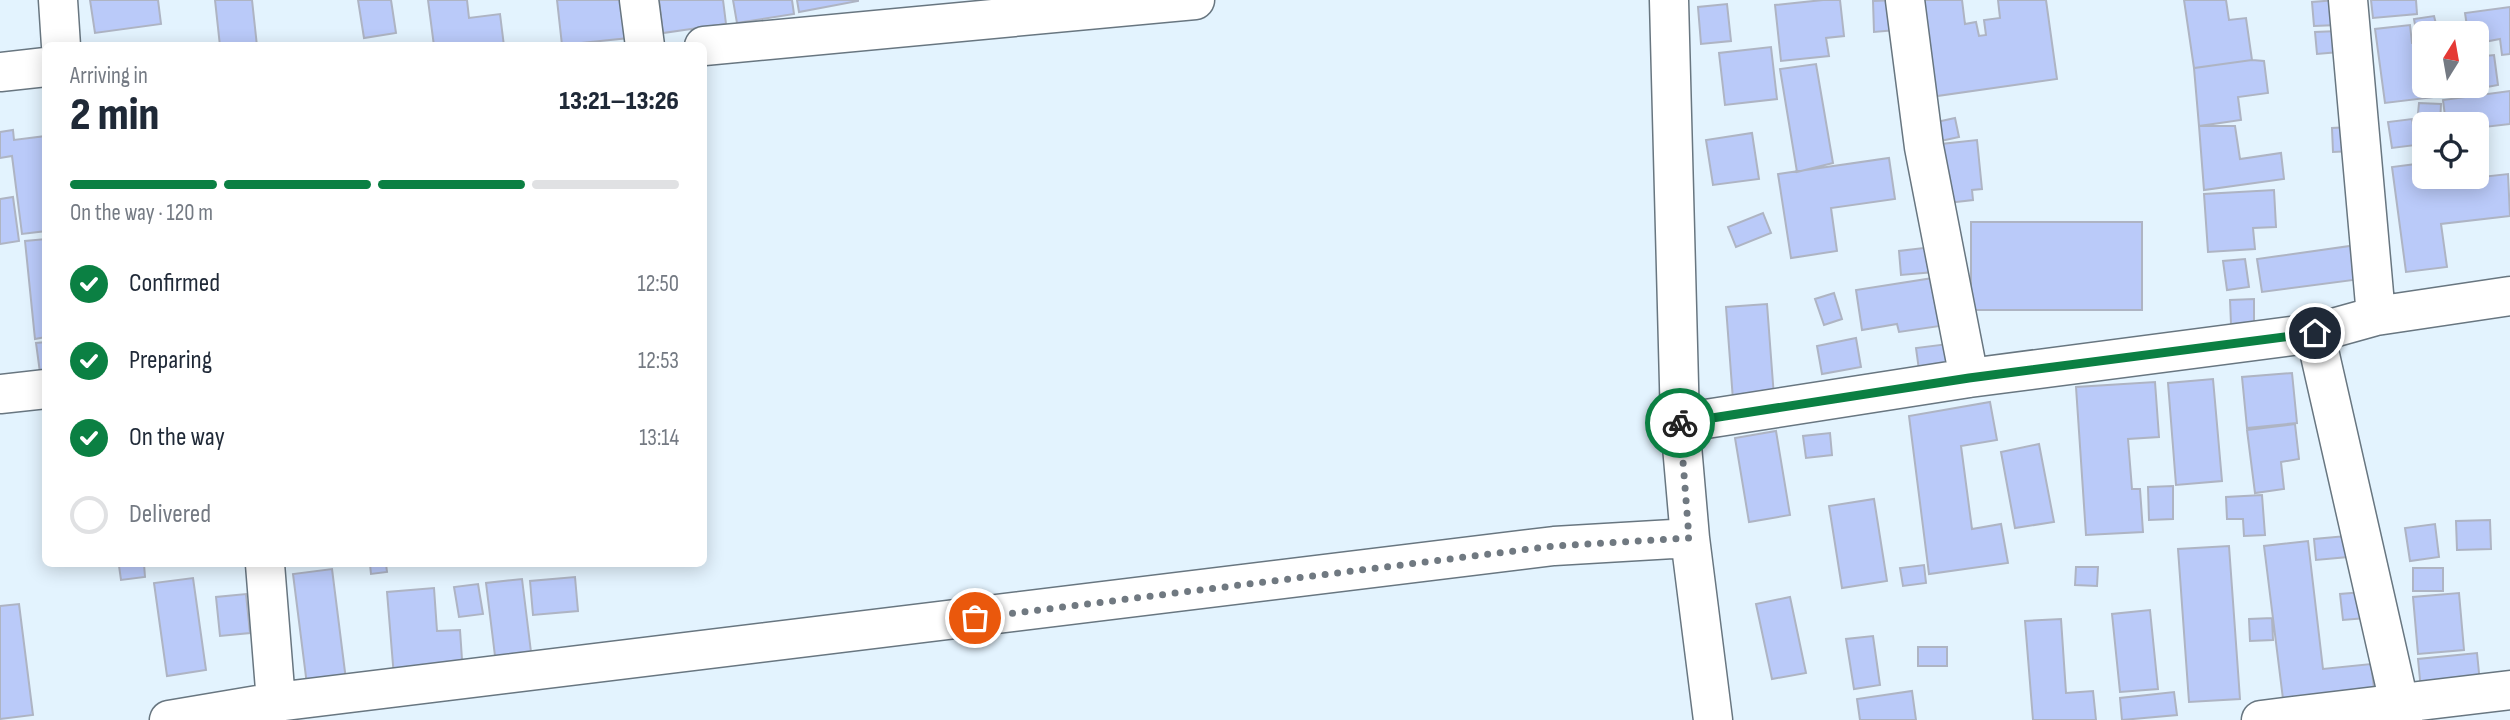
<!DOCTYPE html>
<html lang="en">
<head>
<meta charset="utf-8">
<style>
  body { margin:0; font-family:"Sofia Sans Condensed",sans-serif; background:#f2f2f3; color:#1f2937; height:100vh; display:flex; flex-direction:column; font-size:26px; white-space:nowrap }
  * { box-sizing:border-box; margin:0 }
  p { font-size:23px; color:#747a83 }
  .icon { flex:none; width:38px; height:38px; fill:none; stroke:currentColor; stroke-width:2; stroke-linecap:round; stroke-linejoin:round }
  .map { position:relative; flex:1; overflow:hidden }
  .sheet { position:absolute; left:42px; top:42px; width:665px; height:525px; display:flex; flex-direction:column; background:#fff; border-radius:10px; box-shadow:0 4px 18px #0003 }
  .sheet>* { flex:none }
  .needle { width:46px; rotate:11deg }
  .controls { position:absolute; left:2412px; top:21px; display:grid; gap:14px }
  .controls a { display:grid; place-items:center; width:77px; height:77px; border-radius:10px; background:#fff; box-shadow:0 4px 18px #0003; font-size:35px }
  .pin { position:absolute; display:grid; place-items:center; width:60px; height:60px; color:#fff; margin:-30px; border:4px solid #fff; border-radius:50%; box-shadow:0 2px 7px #0007 }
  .courier { position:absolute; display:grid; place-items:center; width:70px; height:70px; margin:-35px; border:5px solid #0b8043; border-radius:50%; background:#fff; color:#222; box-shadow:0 2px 9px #0007 }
  .summary em { font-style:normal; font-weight:800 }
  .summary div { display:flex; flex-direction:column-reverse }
  .summary { display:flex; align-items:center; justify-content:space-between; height:119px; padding:0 28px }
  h1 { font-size:46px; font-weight:800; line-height:52px }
  .bar { display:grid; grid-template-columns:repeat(4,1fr); gap:10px 7px; align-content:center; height:84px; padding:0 28px }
  .bar i { height:9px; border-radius:5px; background:#e0e1e3 }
  .bar .on { background:#0b8043 }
  .bar p { grid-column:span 4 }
  ol { padding:0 28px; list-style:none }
  li { display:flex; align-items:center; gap:21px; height:77px }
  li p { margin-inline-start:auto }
  li .icon { padding:7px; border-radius:50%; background:#0b8043; color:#fff; stroke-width:4 }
  li:last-child { color:#747a83 }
  li i { width:38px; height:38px; border:4px solid #e0e1e3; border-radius:50% }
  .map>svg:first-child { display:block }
  .building { fill:#bacaf9; stroke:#aeb4c3; stroke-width:2 }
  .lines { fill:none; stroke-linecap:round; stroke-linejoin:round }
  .street-casing { stroke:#687680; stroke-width:41 }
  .street { stroke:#fff; stroke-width:38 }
  .done { stroke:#707981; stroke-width:7; stroke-dasharray:0 12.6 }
  .route { stroke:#0b8043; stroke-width:9 }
</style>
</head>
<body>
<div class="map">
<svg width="2510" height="720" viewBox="0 0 2510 720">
  <rect width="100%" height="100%" fill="#e3f3fe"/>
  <path class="building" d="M90,0h68l3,24 -66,9z
    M215,0h37l5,46h-37z
    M358,0h33l5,33 -32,5z
    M428,0h39l2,18 31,-4 4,32h-70z
    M557,0h68l4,38 -67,7z
    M659,0h64l3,24 -63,9z
    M733,0h59l2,14 -57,9z
    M797,0h61v1l-59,11z
    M1823,0h17l4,36 -18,2 3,18 -48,5 -6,-56z
    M1895,0l1,30 -22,2 -1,-31z
    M1916,0h46l3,24 11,-2 3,14 7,-1 -2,-15 16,-2 -2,-18h48l11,79 -127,18z
    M2184,0h42l3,20 17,-2 6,42 -58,8z
    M2336,0l2,25 -24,1 -2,-24z
    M2371,0h45l1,14 -44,4z
    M1727,4l4,37 -30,3 -3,-37z
    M2510,7v47l-8,1 -2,-16 -16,3 -1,-9h-15l-3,-20z
    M2434,16l4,16 -21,4 -3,-17z
    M2410,25l2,18 12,-1v44h17l2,10 -58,7 -10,-74z
    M2338,31l1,21 -22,2 -2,-22z
    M1771,47l6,52 -52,6 -6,-52z
    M2494,55l4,30 -33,6 -1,-5h12v-29z
    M2252,60l12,1 4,32 -30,4 3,23 -42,6 -5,-58z
    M1816,64l17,99 -36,9 -17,-103z
    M2510,91v33l-34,4v-4h-30l-3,-24z
    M2419,103l22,1 -1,20h-23z
    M1955,118l4,19 -23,5 -4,-19z
    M2412,119l4,26 -24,3 -4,-26z
    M2199,126h36l5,33 41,-6 3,26 -80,11z
    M2351,127l2,24 -20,1 -1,-24z
    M13,130l1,10 32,-4v95l-24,3 -10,-78 -12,2v-26z
    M1752,133l7,46 -46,6 -7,-45z
    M1977,140l5,49 -10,1 1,10 -34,4 -7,-59z
    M1889,158l6,41 -64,9 6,43 -46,7 -13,-84z
    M2424,163v14h4v6l80,-9 2,42 -69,8 6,43 -41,5 -14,-105z
    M2274,190l2,37 -23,1 2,21 -47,3 -4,-58z
    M13,197l6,44 -19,3v-45z
    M1763,213l8,20 -35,14 -8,-20z
    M1971,222h171v88h-171z
    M46,239v98l-11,2 -10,-98z
    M2357,245l4,34 -99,13 -5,-33z
    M1932,247l2,25 -33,3 -2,-24z
    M2245,259l4,28 -22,3 -4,-29z
    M1933,278l7,48 -41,6 -2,-8 -35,6 -6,-40z
    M1834,293l8,26 -18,6 -9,-26z
    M2254,299v24l-23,1 -1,-24z
    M1767,304l7,93 -41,3 -7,-93z
    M1856,338l5,29 -39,7 -5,-28z
    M46,342v37l-5,1 -5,-37z
    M1948,344l4,22 -33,4 -3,-22z
    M2292,373l5,50 -50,5 -5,-51z
    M2213,379l9,102 -46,4 -8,-102z
    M2155,382l4,55 -31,2 4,50h8l3,43 -57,3 -10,-148z
    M1990,402l7,38 -36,6 11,83 29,-5 7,39 -79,11 -20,-158z
    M2295,424l4,35 -18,3 3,27 -29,4 -8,-63z
    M1776,431l14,84 -41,7 -14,-84z
    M1830,433l2,22 -26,3 -3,-22z
    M2039,444l15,78 -39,6 -14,-76z
    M2173,486v33l-24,1 -1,-33z
    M2262,495l3,40 -21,1 -1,-17h-16l-1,-22z
    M1874,499l13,82 -45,7 -13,-82z
    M2490,520l1,29 -34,1 -1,-29z
    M2435,524l4,33 -29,4 -5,-33z
    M2346,536l2,21 -32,3 -2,-21z
    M2308,541l15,128 48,-5 4,32 -91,11 -20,-161z
    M2229,546l11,153 -51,3 -11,-153z
    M144,564l1,13 -24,3 -2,-14z
    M370,564h16l1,8 -16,2z
    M1924,565l2,18 -23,3 -3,-18z
    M2076,567h22l-1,19 -22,-1z
    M2413,568h30v23h-30z
    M332,569l14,111 -39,5 -14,-111z
    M575,577l3,34 -45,4 -3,-34z
    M193,578l13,92 -39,6 -13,-93z
    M522,579l10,81 -36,4 -10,-81z
    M478,584l5,30 -24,3 -5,-30z
    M434,588l3,43 23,-1 3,44 -69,3 -7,-85z
    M2363,592l3,26 -23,2 -3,-26z
    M2459,593l5,57 -46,4 -5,-57z
    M246,594l4,39 -30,3 -4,-39z
    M1790,597l16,76 -34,6 -16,-75z
    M19,604l14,111 -33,4v-113z
    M2150,610l8,79 -38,3 -8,-78z
    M2272,618l1,22 -23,1 -1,-22z
    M2061,619l5,74 27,-2 3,29h-63l-8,-99z
    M1873,636l7,49 -26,4 -8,-50z
    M1918,647h29v19h-29z
    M2477,653l3,30 -59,7 -3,-31z
    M1912,691l4,29h-56l-3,-21z
    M2174,692l3,23 -55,5 -2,-22z"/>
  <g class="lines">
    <defs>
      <path id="street" d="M58,0l3,46
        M639,0l6,46
        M1669,0l11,423 10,115 23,182
        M1905,0l19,147 45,231
        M2348,0l28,316
        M704,46l491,-46
        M0,72l46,-5
        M2315,333l88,387
        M0,394l46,-5
        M1680,423l289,-45 346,-45 61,-17 134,-20
        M265,564l11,138
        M169,720l107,-18 1278,-156 136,-8
        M2261,720l249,-30"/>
    </defs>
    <use href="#street" class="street-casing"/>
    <use href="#street" class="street"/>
  </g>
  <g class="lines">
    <path class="done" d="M975,618l579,-72 135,-8 -9,-115"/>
    <path class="route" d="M1680,423l289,-45 346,-45"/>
  </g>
</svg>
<div class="controls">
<a><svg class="needle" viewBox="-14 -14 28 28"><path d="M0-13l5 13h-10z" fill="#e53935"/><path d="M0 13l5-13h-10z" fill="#747a83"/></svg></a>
<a><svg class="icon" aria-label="locate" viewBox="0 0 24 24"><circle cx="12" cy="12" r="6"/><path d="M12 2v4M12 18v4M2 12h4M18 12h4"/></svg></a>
</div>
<div class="pin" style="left:975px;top:618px;background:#ea580c"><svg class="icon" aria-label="bag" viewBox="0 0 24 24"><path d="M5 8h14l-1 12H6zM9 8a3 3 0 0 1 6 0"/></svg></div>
<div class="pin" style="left:2315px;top:333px;background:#1f2937"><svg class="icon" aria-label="home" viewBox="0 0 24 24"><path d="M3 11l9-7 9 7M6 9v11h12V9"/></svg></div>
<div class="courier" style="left:1680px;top:423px"><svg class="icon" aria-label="bike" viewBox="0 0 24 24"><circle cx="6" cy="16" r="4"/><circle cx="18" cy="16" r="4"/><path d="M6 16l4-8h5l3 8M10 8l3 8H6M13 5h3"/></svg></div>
<section class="sheet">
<div class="summary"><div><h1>2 min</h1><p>Arriving in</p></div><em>13:21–13:26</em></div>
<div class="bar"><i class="on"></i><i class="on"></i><i class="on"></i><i></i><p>On the way · 120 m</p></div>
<ol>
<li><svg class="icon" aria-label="check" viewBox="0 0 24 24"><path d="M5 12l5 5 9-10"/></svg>Confirmed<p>12:50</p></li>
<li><svg class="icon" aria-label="check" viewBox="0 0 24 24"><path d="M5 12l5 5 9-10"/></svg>Preparing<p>12:53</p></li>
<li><svg class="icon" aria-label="check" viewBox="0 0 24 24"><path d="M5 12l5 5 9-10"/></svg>On the way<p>13:14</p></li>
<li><i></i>Delivered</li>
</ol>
</section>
</div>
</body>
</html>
